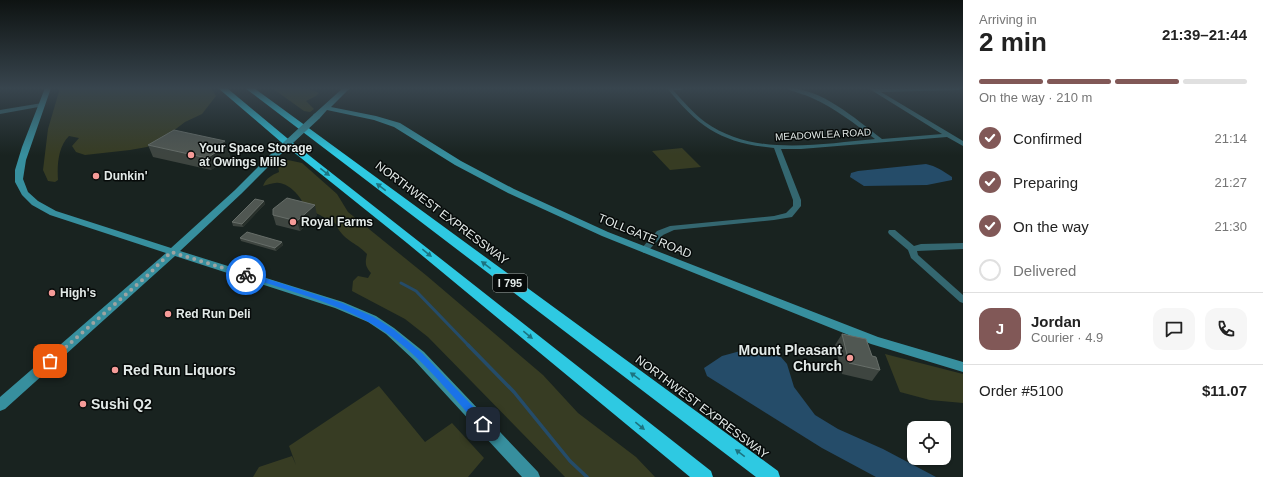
<!DOCTYPE html>
<html lang="en">
<head>
<meta charset="utf-8">
<style>
  body { margin:0; font-family:Helvetica,sans-serif; background:#f6f6f6; color:#222; height:100vh; display:flex; flex-direction:column; font-size:15px; white-space:nowrap }
  * { box-sizing:border-box; margin:0 }
  p { font-size:13px; color:#767676 }
  .icon { flex:none; width:22px; height:22px; fill:none; stroke:currentColor; stroke-width:2; stroke-linecap:round; stroke-linejoin:round }
  .map { position:relative; flex:1; overflow:hidden }
  .sheet { display:flex; flex-direction:column; background:#fff; width:300px }
  .sheet>* { flex:none }
  .buttons { position:absolute; left:907px; top:421px; display:grid; gap:8px }
  .buttons a { display:grid; place-items:center; width:44px; height:44px; border-radius:8px; background:#fff; box-shadow:0 1px 3px #0004; font-size:20px }
  .pin { position:absolute; display:grid; place-items:center; width:34px; height:34px; color:#fff; margin:-17px; border-radius:8px; box-shadow:0 2px 6px #0006 }
  .courier { position:absolute; display:grid; place-items:center; width:40px; height:40px; margin:-20px; border:3px solid #1a73e8; border-radius:50%; background:#fff; color:#222; box-shadow:0 1px 5px #0007 }
  .overview em { font-style:normal; font-weight:600 }
  .overview div { display:flex; flex-direction:column-reverse }
  .overview { display:flex; align-items:center; justify-content:space-between; height:68px; padding:0 16px }
  h1 { font-size:26px; font-weight:600; line-height:30px }
  .bar { display:grid; grid-template-columns:repeat(4,1fr); gap:6px 4px; align-content:center; height:48px; padding:0 16px }
  .bar i { height:5px; border-radius:3px; background:#e0e0e0 }
  .bar .selected { background:#815857 }
  .bar p { grid-column:span 4 }
  .line { display:flex; align-items:center; gap:10px; padding:0 16px; border-top:1px solid #e0e0e0 }
  .line div { flex:1 }
  .round { display:grid; place-items:center; flex:none; width:42px; height:42px; border-radius:12px; background:#f6f6f6 }
  ol { padding:0 16px; list-style:none }
  li { display:flex; align-items:center; gap:12px; height:44px }
  li p { margin-inline-start:auto }
  li .icon { padding:4px; border-radius:50%; background:#815857; color:#fff; stroke-width:4 }
  li:last-child { color:#767676 }
  li i { width:22px; height:22px; border:2px solid #e0e0e0; border-radius:50% }
  main { display:flex; flex:1; min-height:0 }
  .map>svg:first-child { display:block }
  .green { fill:#373c23 }
  .water { fill:#254c69 }
  .lines { fill:none; stroke-linecap:round; stroke-linejoin:round }
  .stream-far1 { stroke:#254c69; stroke-width:3 }
  .stream { stroke:#254c69; stroke-width:3.5 }
  .street { fill:#346770; fill-rule:evenodd }
  .secondary { fill:#378f9e; fill-rule:evenodd }
  .highway { fill:#2ec9e2; fill-rule:evenodd }
  .secondary-bridge { stroke:#378f9e; stroke-width:7 }
  .wall { fill:#3e4540 }
  .shaded-wall { fill:#28302b }
  .building { fill:#505752; stroke:#676e69 }
  .oneway { fill:#1c7481 }
  .route { fill:#1a73e8 }
  .done { stroke:#9ca4a2; stroke-width:4; stroke-dasharray:0 7.2 }
  .poi-dot { fill:#f59b98; stroke:#070b0a; stroke-width:1.5 }
  .labels { text-anchor:middle; stroke-width:3; stroke-linejoin:round; paint-order:stroke }
  .far-street-label { font-size:10px; fill:#e3eae8; stroke:#070b0a }
  .shield { fill:#070b0a; stroke:#a1a7a5; stroke-width:1 }
  .shield-label { font-size:11px; font-weight:bold; fill:#e3eae8 }
  .poi-label { font-size:12px; font-weight:bold; fill:#e3eae8; stroke:#070b0a; text-anchor:start }
  .street-label { font-size:12px; fill:#e3eae8; stroke:#070b0a }
  .near-poi-label { font-size:14px; font-weight:bold; fill:#e3eae8; stroke:#070b0a; text-anchor:start }
</style>
</head>
<body>
<main>
<div class="map">
<svg width="963" height="477" viewBox="0 0 963 477">
  <rect width="100%" height="100%" fill="#192320"/>
  <path class="green" d="M60,88h151l5,8 -14,18 -17,8 -25,19 -13,6 -17,3 -45,5 -9,-3 -4,-6 7,-8 -10,-2c-11,11 -12,29 -11,44l-3,2 -7,-1 -5,-11 5,-41z
    M272,88c16,0 33,-2 47,5l-3,3 -10,5 8,8 -4,3 -6,-1z
    M682,148l19,19 -31,3 -18,-19z
    M288,160l14,3 35,31 11,18 79,64 116,99 35,38 58,44 19,20h-90l-137,-140 -23,-18 -53,-28 1,-10 5,-5 10,2 3,-5c-6,-7 -6,-10 -4,-19 -12,-13 -23,-12 -32,-31 -11,-5 -18,-11 -30,-14 -2,-11 -15,-25 -26,-26 -5,-1 -11,2 -16,3 3,-8 9,-11 16,-14l-1,-6 4,-5z
    M885,354l78,20v29l-33,-3 -30,-8z
    M379,386l46,56 27,-19 32,35 -16,19h-215l6,-10 33,-11 4,9 -7,-19z"/>
  <path class="water" d="M926,164c10,2 17,7 26,13v3l-25,5 -63,1 -14,-9 1,-4 7,-2z
    M744,350l20,1 17,6 6,7 7,23 21,28 23,14 45,20 53,28h-60l-54,-29 -115,-72 -3,-8 18,-12z"/>
  <g class="lines">
    <path class="stream-far1" d="M401,283l15,8 53,55"/>
    <path class="stream" d="M468,345l46,47 56,69 17,16"/>
    <path class="street" d="M667,88h17l-2,2h-9c10,11 20,23 32,32 49,35 114,22 170,17 -20,-15 -40,-31 -63,-41 -8,-4 -19,-6 -26,-10 36,0 68,30 96,51l60,-5 -74,-46 8,1 85,-1 -2,2 -78,2 82,49v5l-16,-9 -146,12h-20l20,51v6l-9,11 -18,3 -100,10 -11,5 -16,17 -3,1 -4,-3 17,-19 13,-5 104,-10 12,-3 7,-7v-6l-19,-52c-52,-5 -75,-20 -107,-60z
      M42,103l3,2 -1,1 -44,8v-4z
      M889,230h6l19,16 7,-2 42,-1v6l-46,2 1,4 45,40v8l-3,-1 -49,-44 -3,-8 -19,-16 -1,-2z"/>
    <path class="secondary" d="M45,88h6l-25,72 -3,19 5,13 10,9 18,10 115,37 64,-58 38,-38h6v4l-38,38 -61,57 163,51 33,14 18,12 30,24 114,120 2,5h-18l-108,-117 -28,-26 -18,-12 -33,-14 -160,-52 -170,153 -5,2v-14l166,-144 -116,-38 -18,-10 -10,-10 -7,-13v-12l7,-23z
      M343,88h7l-19,19 45,9 24,7 61,38 53,28 94,43 270,105 85,25v10l-92,-28 -269,-108 -94,-43 -53,-28 -61,-38 -20,-7 -47,-10 -8,9h-6v-4z"/>
    <path class="highway" d="M218,88h9l60,50 424,333 2,6h-23l-283,-234 -126,-101z
      M245,88h9l524,383 2,6h-24z"/>
    <path class="secondary-bridge" d="M276,154l40,-37"/>
  </g>
  <path class="wall" d="M148,145l81,8 1,5 -19,12 -58,-13z
    M264,201l1,3 -22,23 -10,-1 -1,-4z
    M273,215h44l-17,16 -24,-6z
    M240,238l42,4 1,3 -7,6 -35,-10z
    M842,334l30,22 8,14 -8,11 -30,-7 -7,-29z"/>
  <path class="shaded-wall" d="M225,141l5,17 -19,12 -4,-12 12,-14z
    M264,201l1,3 -22,23 -1,-3z
    M315,205l2,10 -17,16 -3,-10z
    M282,242l1,3 -7,6 -1,-3z"/>
  <path class="building" d="M174,130l51,11 -6,3 7,2 -19,12 -59,-13z
    M287,198l28,7 -18,16 -24,-6v-6z
    M255,199l9,2 -22,23 -10,-2z
    M247,232l35,10 -7,6 -35,-10z
    M842,334l24,5 6,17 4,1 4,13 -31,-7z"/>
  <defs><path id="oneway-solid" d="M-6-.8H1V-3.2L6.5 0L1 3.2V.8H-6Z"/></defs>
  <g class="oneway">
    <use href="#oneway-solid" transform="translate(325 172) rotate(38)"/>
    <use href="#oneway-solid" transform="translate(381 187) rotate(-143)"/>
    <use href="#oneway-solid" transform="translate(427 253) rotate(39)"/>
    <use href="#oneway-solid" transform="translate(486 265) rotate(-143)"/>
    <use href="#oneway-solid" transform="translate(528 335) rotate(39)"/>
    <use href="#oneway-solid" transform="translate(635 376) rotate(-144)"/>
    <use href="#oneway-solid" transform="translate(640 426) rotate(39)"/>
    <use href="#oneway-solid" transform="translate(740 453) rotate(-143)"/>
  </g>
  <linearGradient id="sky" x2="0" y2="1"><stop stop-color="#0e1312"/><stop offset="0.57" stop-color="#38454e"/><stop offset="1" stop-color="#38454e" stop-opacity="0"/></linearGradient>
  <rect width="963" height="155" fill="url(#sky)"/>
  <path class="route" d="M246,272l96,31 32,14 19,12 29,24 65,68 1,3 -1,3 -4,1 -3,-1c-28,-31 -60,-72 -95,-95 -42,-28 -93,-40 -141,-56v-3z"/>
  <g class="lines">
    <path class="done" d="M50,361l98,-86 23,-23 75,23"/>
  </g>
  <g class="poi-dot">
    <circle cx="191" cy="155" r="4"/>
    <circle cx="96" cy="176" r="4"/>
    <circle cx="293" cy="222" r="4"/>
    <circle cx="52" cy="293" r="4"/>
    <circle cx="168" cy="314" r="4"/>
    <circle cx="850" cy="358" r="4"/>
    <circle cx="115" cy="370" r="4"/>
    <circle cx="83" cy="404" r="4"/>
  </g>
  <g class="labels">
    <g class="far-street-label">
      <text transform="translate(823 134) rotate(-3)" y="4">MEADOWLEA ROAD</text>
    </g>
    <rect class="shield" x="493" y="274" width="34" height="18" rx="3"/>
    <g class="shield-label">
      <text x="510" y="287">I 795</text>
    </g>
    <g class="poi-label">
      <text x="199" y="152">Your Space Storage<tspan x="199" dy="14">at Owings Mills</tspan></text>
      <text x="104" y="180">Dunkin'</text>
      <text x="301" y="226">Royal Farms</text>
      <text x="60" y="297">High's</text>
      <text x="176" y="318">Red Run Deli</text>
    </g>
    <g class="street-label">
      <text transform="translate(442 213) rotate(37)" y="4">NORTHWEST EXPRESSWAY</text>
      <text transform="translate(645 236) rotate(22)" y="4">TOLLGATE ROAD</text>
      <text transform="translate(702 407) rotate(37)" y="4">NORTHWEST EXPRESSWAY</text>
    </g>
    <g class="near-poi-label">
      <text x="842" y="355" text-anchor="end">Mount Pleasant<tspan x="842" dy="16">Church</tspan></text>
      <text x="123" y="375">Red Run Liquors</text>
      <text x="91" y="409">Sushi Q2</text>
    </g>
  </g>
</svg>
<div class="buttons">
<a><svg class="icon" aria-label="locate" viewBox="0 0 24 24"><circle cx="12" cy="12" r="6"/><path d="M12 2v4M12 18v4M2 12h4M18 12h4"/></svg></a>
</div>
<div class="pin" style="left:50px;top:361px;background:#ea580c"><svg class="icon" aria-label="bag" viewBox="0 0 24 24"><path d="M5 8h14l-1 12H6zM9 8a3 3 0 0 1 6 0"/></svg></div>
<div class="pin" style="left:483px;top:424px;background:#1f2937"><svg class="icon" aria-label="home" viewBox="0 0 24 24"><path d="M3 11l9-7 9 7M6 9v11h12V9"/></svg></div>
<div class="courier" style="left:246px;top:275px"><svg class="icon" aria-label="bike" viewBox="0 0 24 24"><circle cx="6" cy="16" r="4"/><circle cx="18" cy="16" r="4"/><path d="M6 16l4-8h5l3 8M10 8l3 8H6M13 5h3"/></svg></div>
</div>
<section class="sheet">
<div class="overview"><div><h1>2 min</h1><p>Arriving in</p></div><em>21:39–21:44</em></div>
<div class="bar"><i class="selected"></i><i class="selected"></i><i class="selected"></i><i></i><p>On the way · 210 m</p></div>
<ol>
<li><svg class="icon" aria-label="check" viewBox="0 0 24 24"><path d="M5 12l5 5 9-10"/></svg>Confirmed<p>21:14</p></li>
<li><svg class="icon" aria-label="check" viewBox="0 0 24 24"><path d="M5 12l5 5 9-10"/></svg>Preparing<p>21:27</p></li>
<li><svg class="icon" aria-label="check" viewBox="0 0 24 24"><path d="M5 12l5 5 9-10"/></svg>On the way<p>21:30</p></li>
<li><i></i>Delivered</li>
</ol>
<div class="line" style="height:72px"><b class="round" style="background:#815857;color:#fff">J</b><div><b>Jordan</b><p>Courier · 4.9</p></div><a class="round"><svg class="icon" aria-label="chat" viewBox="0 0 24 24"><path d="M4 5h16v11H9l-5 4z"/></svg></a><a class="round"><svg class="icon" aria-label="phone" viewBox="0 0 24 24"><path d="M5 4h4l2 5-3 2q2 4 5 5l2-3 5 2v4C11 20 4 13 5 4z"/></svg></a></div>
<div class="line" style="height:52px"><div>Order #5100</div><b>$11.07</b></div>
</section>
</main>
</body>
</html>
